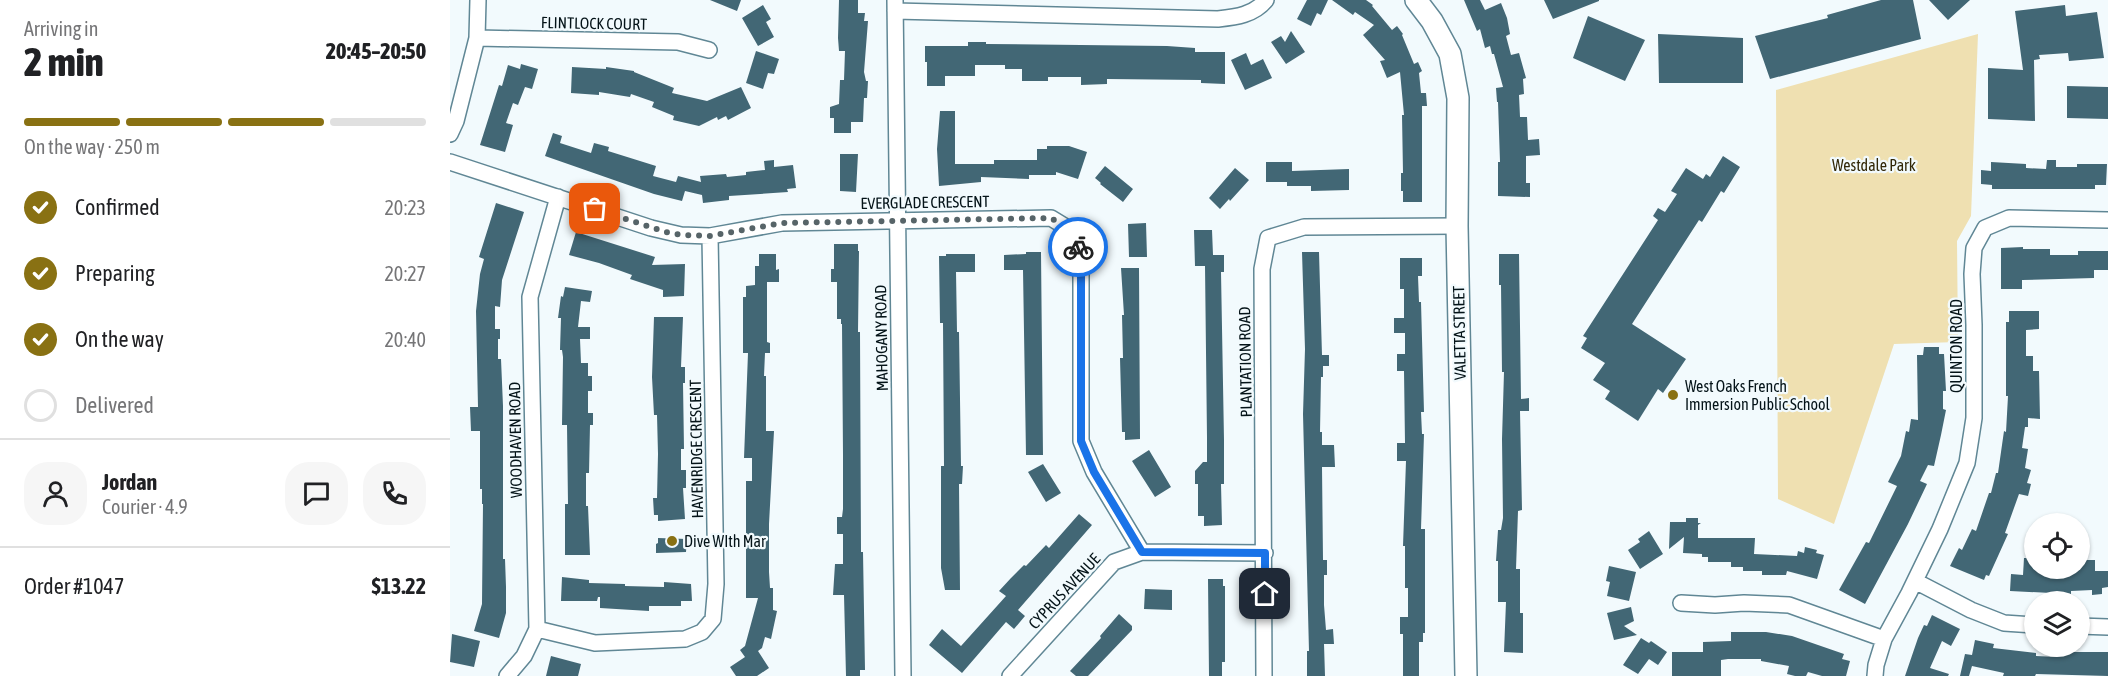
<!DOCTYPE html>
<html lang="en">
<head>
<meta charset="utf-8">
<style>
  body { margin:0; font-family:"Asap Condensed",sans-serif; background:#f6f6f6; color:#202124; height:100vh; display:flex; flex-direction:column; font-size:22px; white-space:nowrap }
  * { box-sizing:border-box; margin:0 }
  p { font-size:20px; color:#757577 }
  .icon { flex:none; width:33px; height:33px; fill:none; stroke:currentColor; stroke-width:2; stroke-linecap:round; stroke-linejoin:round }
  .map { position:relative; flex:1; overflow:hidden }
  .side { display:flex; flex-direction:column; background:#fff; width:450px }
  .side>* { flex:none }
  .buttons { position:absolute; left:1574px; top:513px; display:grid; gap:12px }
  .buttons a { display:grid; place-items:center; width:66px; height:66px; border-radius:50%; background:#fff; box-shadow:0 2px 4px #0004; font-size:30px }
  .pin { position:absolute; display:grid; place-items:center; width:51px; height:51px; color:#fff; margin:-26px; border-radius:12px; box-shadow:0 3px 9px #0006 }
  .courier { position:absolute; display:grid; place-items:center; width:60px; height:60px; margin:-30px; border:4px solid #1a73e8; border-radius:50%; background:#fff; color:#222; box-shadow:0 2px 8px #0007 }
  .overview em { font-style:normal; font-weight:800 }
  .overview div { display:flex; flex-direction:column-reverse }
  .overview { display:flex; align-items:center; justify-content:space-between; height:102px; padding:0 24px }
  h1 { font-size:39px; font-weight:800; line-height:45px }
  .bar { display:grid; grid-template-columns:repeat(4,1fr); gap:9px 6px; align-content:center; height:72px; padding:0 24px }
  .bar i { height:8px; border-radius:4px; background:#e0e0e0 }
  .bar .selected { background:#897113 }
  .bar p { grid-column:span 4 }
  .line { display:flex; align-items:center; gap:15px; padding:0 24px; border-top:2px solid #e0e0e0 }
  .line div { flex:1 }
  .round { display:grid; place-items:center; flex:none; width:63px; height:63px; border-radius:24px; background:#f6f6f6 }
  ol { padding:0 24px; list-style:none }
  li { display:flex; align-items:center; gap:18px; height:66px }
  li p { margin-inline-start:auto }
  li .icon { padding:6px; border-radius:50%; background:#897113; color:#fff; stroke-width:4 }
  li:last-child { color:#757577 }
  li i { width:33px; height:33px; border:3px solid #e0e0e0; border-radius:50% }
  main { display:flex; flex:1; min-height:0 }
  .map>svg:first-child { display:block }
  .green { fill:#efe0b1 }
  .building { fill:#426775 }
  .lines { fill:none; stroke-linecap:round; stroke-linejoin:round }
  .street-casing { stroke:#608795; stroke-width:18 }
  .secondary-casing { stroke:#608795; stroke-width:24 }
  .street { stroke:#fff; stroke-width:15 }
  .secondary { stroke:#fff; stroke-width:21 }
  .done { stroke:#576468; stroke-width:6; stroke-dasharray:0 10.8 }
  .route { stroke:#1a73e8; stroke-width:8 }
  .poi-dot { fill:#897113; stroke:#f2fafd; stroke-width:2 }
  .labels { text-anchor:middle; stroke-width:4.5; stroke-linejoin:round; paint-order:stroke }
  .street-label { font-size:16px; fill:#041318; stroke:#f2fafd }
  .park-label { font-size:16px; fill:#322808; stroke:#f2fafd }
  .poi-label { font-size:16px; fill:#041318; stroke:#f2fafd; text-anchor:start }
</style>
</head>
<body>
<main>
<section class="side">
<div class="overview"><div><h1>2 min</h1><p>Arriving in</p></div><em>20:45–20:50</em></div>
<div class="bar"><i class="selected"></i><i class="selected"></i><i class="selected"></i><i></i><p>On the way · 250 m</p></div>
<ol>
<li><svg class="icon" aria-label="check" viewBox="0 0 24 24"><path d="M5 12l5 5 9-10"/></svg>Confirmed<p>20:23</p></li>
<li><svg class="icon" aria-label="check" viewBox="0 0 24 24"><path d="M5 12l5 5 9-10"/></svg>Preparing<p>20:27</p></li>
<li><svg class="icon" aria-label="check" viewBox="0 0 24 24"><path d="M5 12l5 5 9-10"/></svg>On the way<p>20:40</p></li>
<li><i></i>Delivered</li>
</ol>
<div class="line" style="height:108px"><a class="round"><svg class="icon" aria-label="person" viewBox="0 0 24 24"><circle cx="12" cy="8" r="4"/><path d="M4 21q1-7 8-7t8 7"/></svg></a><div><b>Jordan</b><p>Courier · 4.9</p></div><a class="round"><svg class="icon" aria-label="chat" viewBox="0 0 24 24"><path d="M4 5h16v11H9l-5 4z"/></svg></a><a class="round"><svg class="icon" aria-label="phone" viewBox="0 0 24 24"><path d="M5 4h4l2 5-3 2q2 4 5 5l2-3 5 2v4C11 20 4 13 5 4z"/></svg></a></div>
<div class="line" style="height:78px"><div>Order #1047</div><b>$13.22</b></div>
</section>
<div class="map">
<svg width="1658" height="676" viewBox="0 0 1658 676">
  <rect width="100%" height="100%" fill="#f2fafd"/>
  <path class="green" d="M1528,34l-7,182 -14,25 1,101 -64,2 -60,180 -56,-25 -2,-409z"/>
  <path class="building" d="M260,0h31l-4,11z
    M389,0h19v13h7l-1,8h4l-4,51 2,9h2l-1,17h-3l-1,24h-12v11h-17v-15h-4v-11l9,-3 1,-24h4l1,-29h-6l-1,-13z
    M857,0h21l-7,15 -4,-2 -6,13 -14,-7z
    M882,0h34l7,5 -1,1 20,24 5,-4 6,8 -1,1 12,29 4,-2 4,9 -3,2 2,20h5l1,13h-5v96h-19v-11h-2v-18h2l-1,-58h2l-4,-43 -13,6 -7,-17 5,-1 -22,-25 11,-10 -19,-13 -2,3z
    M1014,0h16l5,10 16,-7 6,15 3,16 -4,2 5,19 8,-2 7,25 -3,1 1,15 -5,1 1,22h7l1,23 11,-1 1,16 -14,1v27h4v14l-32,-1v-34h2l-2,-60h-1l-1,-14 7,-1 -9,-33h-2l-2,-8 -5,2 -5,-19 -3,2z
    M1094,0h55v1l-46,18z
    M1431,0h32l8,39 -151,40 -15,-43 73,-18 -1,-3z
    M1479,0h41l-22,20z
    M313,5l8,14 -5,3 8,15 -16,9 -16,-28z
    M1615,5l1,11 31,-4 7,46 -35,3 -1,-8 -29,2 1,4 -6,1 1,61 -47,-2v-51l35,2 -8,-59z
    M1138,16l57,24 -20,41 -52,-23z
    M841,31l14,21 -19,12 -15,-22 10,-6 4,6z
    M1208,34l85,4v45h-84z
    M518,42h18v2l181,2 28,2v4h30v32l-24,-1v-3l-94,-1v5l-26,1v-8h-33v4h-26v-12h-17v-4h-30v11h-30v10h-18v-24h-2v-16h43z
    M306,51l23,8 -5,15 -6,-1 -5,16 -17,-6z
    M796,53l5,12 12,-6 9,19 -27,12 -14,-30z
    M71,64l17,5 -6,20 -7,-2 -7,18 -5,-2 -7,20 7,2 -8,27 -25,-7 19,-60 3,1 6,-21 12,4z
    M122,67l34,2v-2l28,4v1l40,16 -2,5 35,8 34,-14 10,21 -23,12 -2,-4 -8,4 -1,-3 -18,9 -26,-6 1,-4 -22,-9 2,-5 -23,-8 -1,3 -31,-5v3l-28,-2z
    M1617,86l41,1v32l-41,-1z
    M490,111h15v53h39v-4h43v-11h10v-3h22l18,6 -9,27 -22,-7v3h-27v4l-48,-2v5l-42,4 -2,-37z
    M103,133l9,3 -2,7 31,10 3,-10 15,4 -1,4 48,15 -3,10 23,6 2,-6 23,6 -1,-6 26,-2 1,3 19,-2v-3l19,-2 -1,-9 10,-1v7l19,-2 3,23 -9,1 1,3 -59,4v4l-26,3 -1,-8 -17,-4 -3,10 -28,-7 -109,-38z
    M390,154h18l-2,38 -16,-1z
    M1273,156l17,11 -16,26 -3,-2 -19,31 -3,-2 -67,104 54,35 -23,34 -5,-4 -20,32 -33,-22 5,-8 -17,-11 12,-17 -24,-15 6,-10 -4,-2 75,-116 -5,-4 5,-8 7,4 12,-18 -6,-3 15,-23 17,11 3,-5 4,3z
    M1597,160h9v7h21v-3h30l-1,21h-11v4h-103v-4l-11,-1v-14l10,1v-9l35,2v4l20,1z
    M816,162h26v9l57,-2v21l-38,1v-5h-24v-4h-21z
    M655,166l28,23 -10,13 -23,-18 1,-1 -6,-5z
    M785,168l14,12 -19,21 -1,-2 -9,10 -11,-11z
    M46,203l28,9 -22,68 -2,27 -5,-1v23h5v10h-2v20h3l2,47v153h2l1,28v26l-7,25 -25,-7 8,-27 1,-100h-1v-15h-2v-58h-9l-1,-24h8l-2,-96 4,-37 4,-15 -5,-2z
    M696,223l1,34h-18l-1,-33z
    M744,230h18l1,25h11v17h-3l3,168v44h-3l1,41 -18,1v-10h-6v-32h-3v-13l8,-9h4v-24l-2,-172h-10z
    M126,232l79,25 -3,8 33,-1 -1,32 -21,1v-7l-33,-11 2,-4 -33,-12 -30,-8z
    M384,244h24v7h1l-1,81h2l1,220h2l2,118h-5v6h-14l-2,-81h-11l2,-31h8v-30h-6v-17h5l1,-8v-54l-1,-131h-1v-5h-4v-37h-6v-13h3z
    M1573,247v2h27v6h28v-4h30v19h-14v8l-72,2v9h-21v-41z
    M576,252h15l2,203h-17l-3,-185h-19v-15l22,-1z
    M852,252h17l3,103h7v11h-6v11h-2l-1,55h2v13h12l1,22h-13l1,93h4v15h-3v30l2,25 7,-1 1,15h-10l1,32h-18v-25h2l-6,-237 2,-65z
    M309,254h17v16l3,-1v13h-12v60l3,1v10h-5l-1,23h2v55h8l-5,93v48l1,16h3v22l4,1 -6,28 -6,-2 -3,11 -4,3 11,17 -12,8h-21l-6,-9 15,-10 -5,-7 5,-4 13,-48h-12v-117h6v-23h-8l4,-105h-5v-56h3v-11l9,-1v-19h4z
    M496,254h29v18h-19l1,60h2l2,134h2l-1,18h-3l1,106h-15l-4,-22v-102h3l-1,-143h-3l-1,-67h7z
    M1049,254h20l2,145 8,-1v13h-9l2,99 -4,1 -2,58h4v44h3v40l-19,-1 2,-50h-8v-41h-2l2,-31h3l2,-12 -1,-79 2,-67h-2l-1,-87h-2z
    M950,258h22v18h-4l1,26h2l3,110h-3l1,22h2l-3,95h4v104h-2v9h-4v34h-16v-42h-3v-17h8v-29h-3v-42h-2l3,-85h-9v-18h8l-1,-72h-7v-17h8v-21h-11v-15h10v-29h-4z
    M671,268h18l1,171 -15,1v-8h-3l-2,-74h3l-1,-43h2z
    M115,287l27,4 -2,11 -9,-1 -3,26h12v12h-10l1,24h7v13h4v15h-4v22h5v12h-3l-1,48h-3v33h2l2,49h-25v-51h3l-1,-79h-5l1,-68 -1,-7h-2l1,-32h-3l3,-22 2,1z
    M1559,311h30v18l-13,1v26h7v15h6l1,48 -12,-1v9h-3l-3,21 6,1 -3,19 6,2 -4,13 4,1 -3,12 -9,-2 -14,39 3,1 -19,42 -3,-1 -2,5 -34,-14 9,-18 3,2 10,-21 4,2 13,-38h2l5,-20h2l6,-42 2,1 2,-36h-2v-74h3z
    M204,317h29l-2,50h4v16h-2l1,66h-3v21h5v18h-3l2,31 -27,2v-6h-4l-1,-17h4l1,-44 -1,-39h-3l-2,-38z
    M1474,347h15v7h5l2,37h-3v18l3,1 -5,25 -7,31 -6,-1 -8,16 7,3 -19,40 -43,80 -26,-14 27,-48 3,1 28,-57 -9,-4 13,-26 5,-25 3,1 2,-13 7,1 -1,-65h6z
    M699,450l22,37 -16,10 -23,-36z
    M593,464l18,29 -15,9 -18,-30z
    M629,514l13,11 -74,85 7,6 -11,13 -8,-7 -44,51 -33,-28 13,-16 19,17 45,-50 -7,-5 12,-13 13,-13 2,1 20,-21 3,3z
    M1236,518h12v5h3l-3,2v13h57l-1,16 43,2 1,-5 6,2 1,-6 12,3 -1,3 8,2 -7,24 -30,-8 -1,4h-24v-4h-19v-4h-12v-5h-23v-5h-6v-3l-19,-1 1,-16 -15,12 1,-27h16z
    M1199,531l14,23 -23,15 -12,-19 12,-8 -2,-3z
    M208,538l29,1 -1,13 -30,1v-9l2,-1z
    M1574,558h10v10l8,1h34l3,-1v-8h16v11h13v16l-6,1v6l-10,1v-5l-21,1v3l-61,-3 1,-17 12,1z
    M1159,566l27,6 -7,29 -22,-5 3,-14 -4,-1z
    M112,577l27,3v3l36,1v2l39,1v-5l27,2 1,17h-11v5h-32v5l-49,-3v-11h-2l-1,4h-36z
    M758,579h15v7h2v76h-3v14h-13z
    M695,589l27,1v20l-28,-1z
    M1181,607l3,14 -10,5 13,9 -23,5 -7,-27z
    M669,614l13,12v4l-44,46h-12l-6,-5 31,-33 -1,-2z
    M1482,615l28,14 -9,17 -9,-5 -12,27 19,6 -1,2h-43l13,-38 6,-13 3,1z
    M1281,632h35l26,4 52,18 -2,5 8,2 -4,15h-24l-14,-4 -2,4h-11l-8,-2 2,-8 -28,-5v-2h-33l-7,1v16h-49v-24h31v-10l28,-1z
    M2,634l28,7 -6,26 -24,-5z
    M1191,638l8,5 2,-2 16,11 -9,13 -9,-6 -11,15 -15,-9z
    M1525,640l19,4 -1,4 43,5v3l21,1v-5h51v24l-72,-2 -1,2h-32l1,-3 -32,-7 -3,10h-9l5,-22 7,1z
    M101,656l30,8 -3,12h-32z"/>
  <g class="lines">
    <defs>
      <path id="street" d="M445,0l8,676
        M445,11l323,8c18,-2 36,-4 48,-19
        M27,38l201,4 31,8
        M0,134l6,-13 21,-83 1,-38
        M0,162l201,66 30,7 29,1 72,-13 269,-5 18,11 12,23v189l13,31 48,80
        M1465,581l56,29 33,13 30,2
        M1231,603l34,2 29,-2 45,2 95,34
        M1629,626l29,1
        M87,629l58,14 90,-4 17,-7 11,-13 3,-35 -6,-348
        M57,676l17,-20 13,-27 -7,-332 28,-100
        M560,676l104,-114 28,-10 123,1
        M814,676l-2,-407 6,-31 36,-11 153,-1
        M1425,676l1,-11 8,-26 25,-46 31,-64 27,-66 7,-45v-93l-2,-51 2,-26 11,-20 24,-10 99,2"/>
      <path id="secondary" d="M966,0l16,21 18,33 8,44 -1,128 9,450"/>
    </defs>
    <use href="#street" class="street-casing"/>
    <use href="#secondary" class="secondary-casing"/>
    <use href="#street" class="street"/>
    <use href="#secondary" class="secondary"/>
  </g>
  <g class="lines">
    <path class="done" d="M145,209l71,23 15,3 29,1 72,-13 269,-5 18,11 9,18"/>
    <path class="route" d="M628,247l3,5v189l13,31 48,80 123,1v41"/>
  </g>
  <g class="poi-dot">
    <circle cx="1223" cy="395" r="6"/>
    <circle cx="222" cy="541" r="6"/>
  </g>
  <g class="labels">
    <g class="street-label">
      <text transform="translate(144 23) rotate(1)" y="6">FLINTLOCK COURT</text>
      <text transform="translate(475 202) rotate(-1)" y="6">EVERGLADE CRESCENT</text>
      <text transform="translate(1009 333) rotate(-91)" y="6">VALETTA STREET</text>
      <text transform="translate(431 338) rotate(-91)" y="6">MAHOGANY ROAD</text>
      <text transform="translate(1506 346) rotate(-90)" y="6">QUINTON ROAD</text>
      <text transform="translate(795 362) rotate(-91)" y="6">PLANTATION ROAD</text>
      <text transform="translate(65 440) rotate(-91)" y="6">WOODHAVEN ROAD</text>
      <text transform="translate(246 449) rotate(-91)" y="6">HAVENRIDGE CRESCENT</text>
      <text transform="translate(614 591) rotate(-47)" y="6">CYPRUS AVENUE</text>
    </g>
    <g class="park-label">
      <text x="1424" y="171">Westdale Park</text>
    </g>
    <g class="poi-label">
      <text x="1235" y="392">West Oaks French<tspan x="1235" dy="18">Immersion Public School</tspan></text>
      <text x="234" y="547">Dive WIth Mar</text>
    </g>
  </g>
</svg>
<div class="buttons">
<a><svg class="icon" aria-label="locate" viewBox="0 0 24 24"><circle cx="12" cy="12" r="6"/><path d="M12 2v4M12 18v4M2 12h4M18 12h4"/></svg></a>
<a><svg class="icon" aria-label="layers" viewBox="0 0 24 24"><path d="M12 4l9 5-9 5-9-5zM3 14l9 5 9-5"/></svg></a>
</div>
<div class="pin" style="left:145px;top:209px;background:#ea580c"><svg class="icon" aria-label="bag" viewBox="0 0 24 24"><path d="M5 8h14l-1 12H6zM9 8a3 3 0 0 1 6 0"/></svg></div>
<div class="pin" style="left:815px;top:594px;background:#1f2937"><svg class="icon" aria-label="home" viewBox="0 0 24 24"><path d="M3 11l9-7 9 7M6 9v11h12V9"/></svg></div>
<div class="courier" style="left:628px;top:247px"><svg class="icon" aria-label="bike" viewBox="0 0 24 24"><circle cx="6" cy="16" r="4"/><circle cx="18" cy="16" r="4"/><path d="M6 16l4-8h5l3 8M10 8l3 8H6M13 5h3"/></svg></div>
</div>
</main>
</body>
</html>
